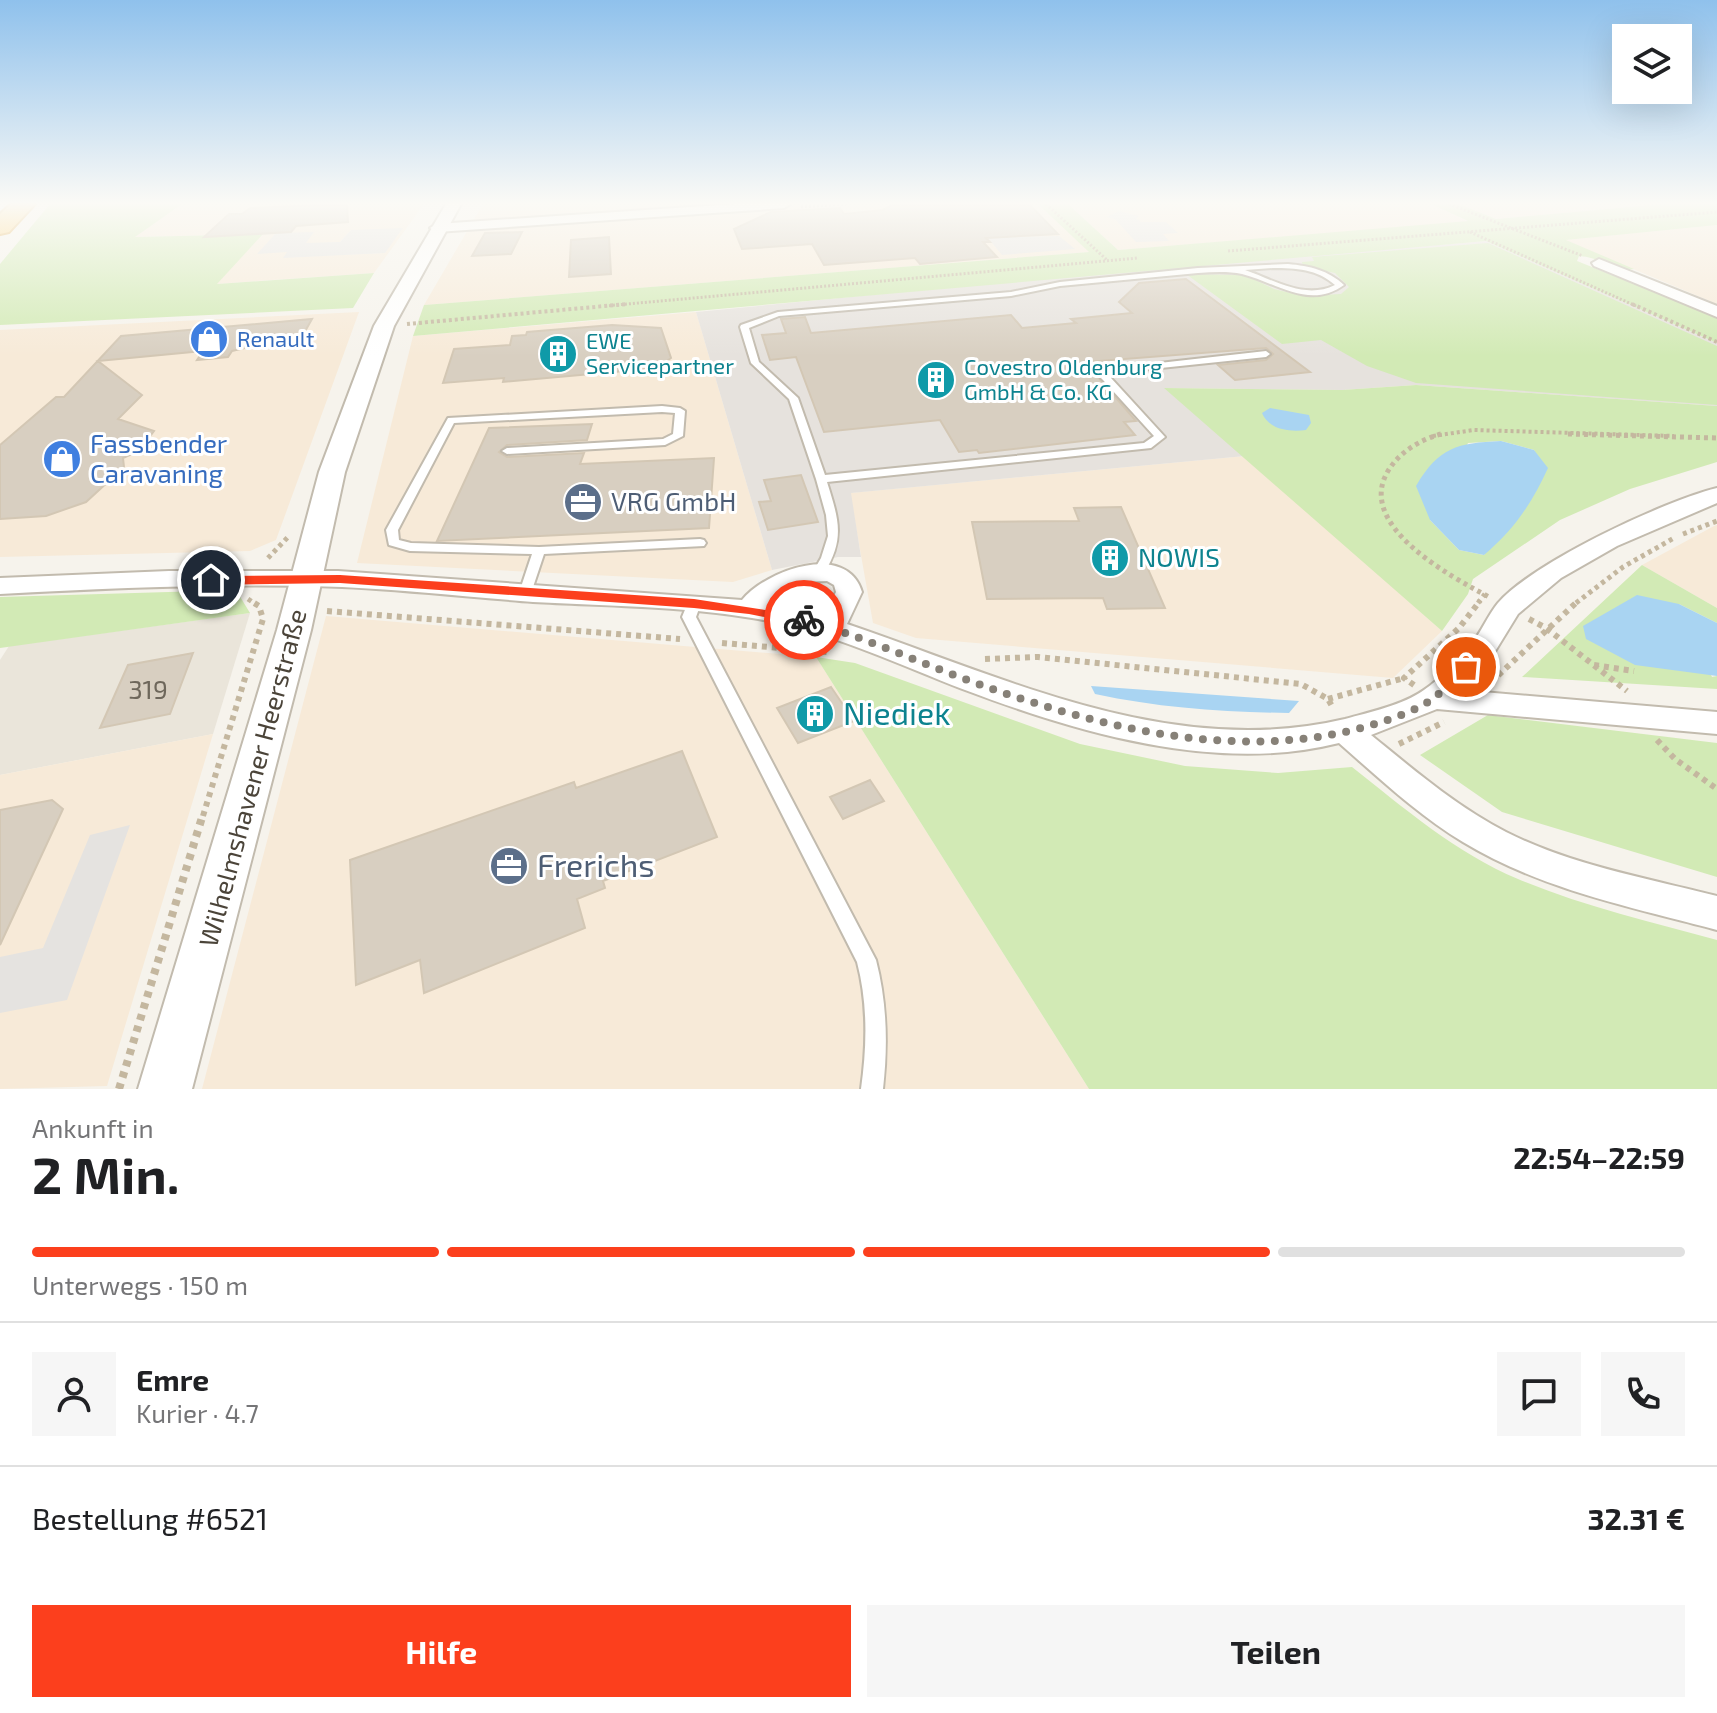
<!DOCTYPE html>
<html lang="de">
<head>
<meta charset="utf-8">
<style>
  body { margin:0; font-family:"Exo 2",sans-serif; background:#f6f6f6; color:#202124; height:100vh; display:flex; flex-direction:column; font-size:30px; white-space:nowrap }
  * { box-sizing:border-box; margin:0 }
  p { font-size:26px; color:#757577 }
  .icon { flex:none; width:44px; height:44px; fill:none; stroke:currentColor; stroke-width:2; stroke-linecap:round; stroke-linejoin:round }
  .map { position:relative; height:1089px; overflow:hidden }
  .panel { display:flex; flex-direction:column; background:#fff; flex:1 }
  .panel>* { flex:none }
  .buttons { position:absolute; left:1612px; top:24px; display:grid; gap:16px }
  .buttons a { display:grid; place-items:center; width:80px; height:80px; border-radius:0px; background:#fff; box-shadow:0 8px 32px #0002; font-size:40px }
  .pin { position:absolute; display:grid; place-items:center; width:68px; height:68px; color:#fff; margin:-34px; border:4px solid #fff; border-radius:50%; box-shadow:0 2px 8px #0007 }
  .courier { position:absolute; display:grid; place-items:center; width:80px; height:80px; margin:-40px; border:6px solid #fc3f1d; border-radius:50%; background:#fff; color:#222; box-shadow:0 2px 10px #0007 }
  .summary em { font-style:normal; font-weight:700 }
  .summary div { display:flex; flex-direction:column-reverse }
  .summary { display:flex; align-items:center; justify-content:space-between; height:136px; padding:0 32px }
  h1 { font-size:52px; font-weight:700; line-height:60px }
  .bar { display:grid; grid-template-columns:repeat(4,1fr); gap:12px 8px; align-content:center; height:96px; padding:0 32px }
  .bar i { height:10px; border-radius:6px; background:#e0e0e0 }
  .bar .current { background:#fc3f1d }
  .bar p { grid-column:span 4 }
  .line { display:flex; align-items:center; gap:20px; padding:0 32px; border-top:2px solid #e0e0e0 }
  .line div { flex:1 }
  .round { display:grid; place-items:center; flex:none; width:84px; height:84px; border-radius:0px; background:#f6f6f6 }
  .action { display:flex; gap:16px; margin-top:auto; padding:16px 32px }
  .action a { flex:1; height:92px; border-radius:0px; background:#fc3f1d; color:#fff; font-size:32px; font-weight:700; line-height:92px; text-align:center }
  .action a+a { background:#f6f6f6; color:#202124 }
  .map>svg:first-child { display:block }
  .residential { fill:#eae5da }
  .commercial { fill:#f7ead8; fill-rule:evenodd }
  .industrial { fill:#e6e2dd }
  .green { fill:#d2eab5; fill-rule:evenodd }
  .parking { fill:#e5e3e0 }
  .water { fill:#a9d4f2 }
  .building { fill:#d8cfc1; stroke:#d3c7b4; stroke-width:2 }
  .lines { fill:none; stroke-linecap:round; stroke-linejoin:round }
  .service-casing { stroke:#c2bbae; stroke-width:4 }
  .minor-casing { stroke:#c2bbae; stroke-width:4 }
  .tertiary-casing { stroke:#c2bbae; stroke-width:4 }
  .motorway-casing { stroke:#e0a43c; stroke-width:4 }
  .path-far4 { stroke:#c4b79f; stroke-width:3; stroke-dasharray:2 2; stroke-linecap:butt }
  .path-far3 { stroke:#c4b79f; stroke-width:4; stroke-dasharray:3 3; stroke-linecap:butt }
  .path-far2 { stroke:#c4b79f; stroke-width:5; stroke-dasharray:4 4; stroke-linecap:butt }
  .path-far1 { stroke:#c4b79f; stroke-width:6; stroke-dasharray:5 5; stroke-linecap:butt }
  .path { stroke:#c4b79f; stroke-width:8; stroke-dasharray:6 6; stroke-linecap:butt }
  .service { fill:#fff; fill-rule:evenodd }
  .minor { fill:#fff; fill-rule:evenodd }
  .tertiary { fill:#fff; fill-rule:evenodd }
  .motorway { fill:#ffcf6e; fill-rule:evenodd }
  .route { fill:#fc3f1d }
  .done { stroke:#878178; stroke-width:8; stroke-dasharray:0 14.4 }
  .labels { text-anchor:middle; stroke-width:6; stroke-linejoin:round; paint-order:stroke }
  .far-shop-label { font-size:22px; fill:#366cbe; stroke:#fff; text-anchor:start }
  .far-culture-label { font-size:22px; fill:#0d838f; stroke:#fff; text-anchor:start }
  .shop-label { font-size:26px; fill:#366cbe; stroke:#fff; text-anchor:start }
  .service-label { font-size:26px; fill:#4e5e75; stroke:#fff; text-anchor:start }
  .culture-label { font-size:26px; fill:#0d838f; stroke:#fff; text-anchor:start }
  .near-number-label { font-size:26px; fill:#6e675b }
  .street-label { font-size:26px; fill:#4b4439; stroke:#fff }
  .near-culture-label { font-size:32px; fill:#0d838f; stroke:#fff; text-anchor:start }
  .near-service-label { font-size:32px; fill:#4e5e75; stroke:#fff; text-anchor:start }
</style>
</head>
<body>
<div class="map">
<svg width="1717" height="1089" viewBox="0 0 1717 1089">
  <rect width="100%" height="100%" fill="#f6f3ec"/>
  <path class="residential" d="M250,613l-37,121 -213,41v-115l9,-14z"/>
  <path class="commercial" d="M182,204h242l-50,69 -158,11 46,-50 -129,3zM351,230l34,23 -101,4 29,-25 -8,12 35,-2z
    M483,204h555l52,48 -666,53z
    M1068,204h363l38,18 -351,28z
    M1459,204h203l-166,15z
    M1717,225v79l-153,-64z
    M359,312l-83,228 -26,11 -250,6v-227z
    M696,312l76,258 -39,12 -376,-19 56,-227z
    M1245,456l197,175 -49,47 -477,-40 -43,-15 -23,-130z
    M1717,525v83l-75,-43 72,-39z
    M326,616l490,41 273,432h-887z
    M213,734l-106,352 -107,3v-314z"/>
  <path class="industrial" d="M1486,241l231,102v63l-301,-21 -74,5 -176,-2 79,68 -394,37 10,64h-23l-66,13 -76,-258 421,-41z"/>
  <path class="green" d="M50,204h132l-47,33 128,-3 -46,50 157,-11 -21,35 -353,17v-61z
    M1038,204h30l50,46 350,-29 -37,-17h28l37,15 166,-15h55v21l-151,15 68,29c-16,2 -35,-12 -55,-13l-2,5 140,56v26l-231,-102 -1073,95 11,-31 665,-53z
    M1488,243l229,103v59l-301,-22 -49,-17 -46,-26 -39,4 -96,-70 59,1 29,14 29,7 38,-2 8,-7 -14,-14 -32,-7 -1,-4 12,-1 -2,-4z
    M1416,385l301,21v56l-87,27 -70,31 -87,59 -5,15 -26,37 -278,-243 178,2zM1501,441l33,9 5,10 -55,95 -25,-5 -29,-30 38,-77z
    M1642,565l75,43v15l-38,-19 33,73 5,-1v13l-195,-12z
    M236,590l14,23 -250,35v-51z
    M816,657l39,6 225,81 105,22 93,7 74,-6c52,41 104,86 166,112 64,27 133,43 199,61v149h-628z
    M1488,715l229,28v134l-215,-65 -82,-57z"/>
  <path class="parking" d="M929,204l54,2 30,31 46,-1 16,13 -73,6 -35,-42z
    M1119,211l20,5 -3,2 5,4h25l12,11 -15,1 6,7 -33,1 -21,-23 -9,-2z
    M403,228l-18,25 -102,5 4,-6 -30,2 19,-21 38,-1 -8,11 34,-1 11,-12z
    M130,825l-63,175 -67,13v-56l43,-9 47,-113z"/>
  <path class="water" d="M1270,408l39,7 2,8 -5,7c-16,2 -37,0 -44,-17z
    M1501,441l33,9 14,18c-16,35 -34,62 -64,87l-25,-5 -29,-30 -14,-34c23,-39 41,-43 85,-45z
    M1637,595l42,9 38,19v53l-82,-11 -49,-26 -3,-13z
    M1091,686l208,15 -10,12c-66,-1 -129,-5 -194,-19z"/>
  <path class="building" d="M347,204l1,18 -52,4 -5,6 -87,5 25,-23h13l8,-6z
    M894,204h135l29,30 -72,4 4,4h-7l14,15 -77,7 -5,-6 -91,7 -12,-21 -70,5 -8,-20 37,-17 69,-4 4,6 39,-4z
    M522,232l-11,22 -39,2 13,-23z
    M609,237l2,37 -42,3 2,-37z
    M1186,279l124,93 -75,8 -17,-15 48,-5 7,-6 -7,-6 -181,14 51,59 -12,1 11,13 -156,18 -2,-3 -18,2 -19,-32 -116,12 -28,-75 -26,3 -8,-25 24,-2 -5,-14 24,-2 6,16 200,-18 11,13 54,-5 -5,-4 61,-6 -13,-11 20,-19z
    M312,319l-13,23 -50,5 -17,4 -4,6 -31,3 6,-9 -105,10 44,34 -24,24 36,12 -15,20 -16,7 1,9 -38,35 -40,14 -46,3v-74l56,-48h8l57,-61z
    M612,325l49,3 10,30 -13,10 -155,14 1,-4 -61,5 11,-34 56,-4 2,-9 14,-1 1,-3z
    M592,424l-5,16 -80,5 -8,7 8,5 77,-4 -4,11 134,-6 -5,70 -272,13 52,-113z
    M801,475l17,47 -50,8 -9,-28 12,-1 -7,-21z
    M1121,507l44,101 -58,1 -4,-11 -116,1 -15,-77 107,-1 -5,-13z
    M193,653l-23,61 -70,14 28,-63z
    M831,687l23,34 -56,22 -21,-35z
    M682,751l35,86 -114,44 2,7 -28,11 8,29 -161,65 -4,-33 -64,25 -6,-125 224,-78 2,6z
    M870,780l14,21 -41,18 -13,-22z
    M52,800l11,9 -63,136v-135z"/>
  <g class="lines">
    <defs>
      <path id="service" d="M1288,264c22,2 40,6 56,21 -34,25 -67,-2 -102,-11 -14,-3 -29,-2 -44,-1l-138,13 -49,10 -232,20 -30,12 10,34 39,36 27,77 319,-32 10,-7 -51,-56 -2,-2 5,-9 160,-18 4,3 -4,3 -153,16 -2,5 54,59 -14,11 -324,34c11,36 19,56 -3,91h-8l-2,-3 7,-12 7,-22 -2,-21 -10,-36 -27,-80 -38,-36 -11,-36 1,-2 37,-13 233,-20 49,-10 138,-14zM1273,268c23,0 44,1 62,17 -30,15 -61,-5 -90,-15z
        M662,406l18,2 5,3 -2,25 -18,9 -158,9 -5,-3 5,-3 156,-9 10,-5 2,-21 -13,-1 -208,11 -56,107 1,10 12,3 128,4 161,-8 4,1 2,3 -2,3 -160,8 -13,39 -6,4 -6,-4 13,-39 -122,-3 -21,-6 -3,-15 62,-112z
        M694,599l7,4 -5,14 180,343c11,43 12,85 7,129h-22c6,-43 7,-85 -4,-127l-175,-345 7,-17z"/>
      <path id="minor" d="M735,204h55l-6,4 -347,24 -7,-4 7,-4z
        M1599,259l118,47v11l-123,-51 -2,-3z
        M1717,488v15l-100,43 -56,32 -43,36 -27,44 -31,32 257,22v22l-280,-25 -66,26c43,35 85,71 135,97 65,33 140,46 211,64v34c-86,-23 -177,-41 -254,-88 -45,-27 -84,-64 -124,-99 -122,31 -260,-10 -374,-53 -70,-27 -138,-60 -213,-72 -72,-12 -146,-12 -219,-16 -64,-5 -127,-12 -191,-15 -114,-4 -228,1 -342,7v-16l169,-7h169l404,29c24,-30 105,-59 120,-8l-15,32c159,54 325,136 498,95 25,-7 58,-14 79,-29 16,-11 36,-31 48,-47 10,-12 16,-28 26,-40 36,-41 166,-102 219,-115zM827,581l7,4 2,7 -13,25 -55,-13 34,-22z"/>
      <path id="tertiary" d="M446,204h15l-67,122 -49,146 -34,158 -119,459h-54l139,-459 42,-158 55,-146z"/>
      <path id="motorway" d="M11,204h24l-26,28 -9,2v-20z"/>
    </defs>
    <use href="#service" class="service-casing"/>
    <use href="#minor" class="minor-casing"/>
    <use href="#tertiary" class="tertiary-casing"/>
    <use href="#motorway" class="motorway-casing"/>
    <path class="path-far4" d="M1046,204l61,56
      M1449,204l134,52
      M801,207l45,-3
      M1470,232l166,74
      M1228,251l489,-39
      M605,306l533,-48"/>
    <path class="path-far3" d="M1632,304l85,38
      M407,324l220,-20
      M1433,436l41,-6 200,6"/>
    <path class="path-far2" d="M1441,434c-19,5 -40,17 -51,34 -39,56 62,109 99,129
      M1568,434l149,4
      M1683,534l34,-13
      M268,558l20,-21
      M248,599l6,4
      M1478,603l7,-9
      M1576,603l47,-36 51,-29"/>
    <path class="path-far1" d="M327,611l353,28
      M1529,619l17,9 81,63
      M722,643l105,9
      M985,659l53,-2 263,27 27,15 5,9
      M1594,665l40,6
      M1491,682l87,-81
      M1414,685l-10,-7 55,-50 21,-27
      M1328,699l76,-21
      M1657,740l18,19 42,30
      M1399,744l45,-22
      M203,816l60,-197 -4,-13 -8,-5"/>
    <path class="path" d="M119,1089l84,-275"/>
    <use href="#service" class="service"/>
    <use href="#minor" class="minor"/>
    <use href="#tertiary" class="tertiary"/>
    <use href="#motorway" class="motorway"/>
  </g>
  <linearGradient id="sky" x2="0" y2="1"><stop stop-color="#8fc1ec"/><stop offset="0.57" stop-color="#fbfaf6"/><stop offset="1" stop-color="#fbfaf6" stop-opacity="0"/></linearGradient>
  <rect width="1717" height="356" fill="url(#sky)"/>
  <path class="route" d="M340,575l354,24 110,17 7,4 -7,5 -55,-11 -55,-6 -354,-25 -129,2 -6,-5 6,-4z"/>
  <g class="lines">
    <path class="done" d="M804,620c61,17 118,44 177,65 124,44 264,79 394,39 20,-6 43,-14 60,-27 11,-9 21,-20 31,-30"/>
  </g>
  <defs>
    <symbol id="shop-disc" viewBox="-11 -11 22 22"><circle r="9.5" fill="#3f7fe0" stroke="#fff"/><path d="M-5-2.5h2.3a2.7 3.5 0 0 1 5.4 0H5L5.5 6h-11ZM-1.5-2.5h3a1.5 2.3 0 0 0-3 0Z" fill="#fff"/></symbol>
    <symbol id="building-disc" viewBox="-11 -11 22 22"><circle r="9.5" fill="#0f9aa8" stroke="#fff"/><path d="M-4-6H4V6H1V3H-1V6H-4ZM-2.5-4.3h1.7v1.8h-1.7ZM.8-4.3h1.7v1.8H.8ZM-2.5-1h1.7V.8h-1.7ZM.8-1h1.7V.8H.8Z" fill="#fff"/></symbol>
    <symbol id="office-disc" viewBox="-11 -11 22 22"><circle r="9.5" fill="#5c6f8a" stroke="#fff"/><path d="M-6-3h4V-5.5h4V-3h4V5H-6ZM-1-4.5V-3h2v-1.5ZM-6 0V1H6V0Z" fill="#fff"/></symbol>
  </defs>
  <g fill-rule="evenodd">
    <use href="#shop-disc" x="187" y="317" width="44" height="44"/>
    <use href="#building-disc" x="536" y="332" width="44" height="44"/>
    <use href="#building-disc" x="914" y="358" width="44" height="44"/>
    <use href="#shop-disc" x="40" y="437" width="44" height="44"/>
    <use href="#office-disc" x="561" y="480" width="44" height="44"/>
    <use href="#building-disc" x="1088" y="536" width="44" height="44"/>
    <use href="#building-disc" x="793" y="692" width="44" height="44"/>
    <use href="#office-disc" x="487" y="844" width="44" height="44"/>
  </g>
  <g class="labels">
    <g class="far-shop-label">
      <text x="237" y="347">Renault</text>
    </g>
    <g class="far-culture-label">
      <text x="586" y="349">EWE<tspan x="586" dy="25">Servicepartner</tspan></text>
      <text x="964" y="375">Covestro Oldenburg<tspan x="964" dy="25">GmbH &amp; Co. KG</tspan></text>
    </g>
    <g class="shop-label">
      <text x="90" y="453">Fassbender<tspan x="90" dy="30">Caravaning</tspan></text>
    </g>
    <g class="service-label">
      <text x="611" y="511">VRG GmbH</text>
    </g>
    <g class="culture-label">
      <text x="1138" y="567">NOWIS</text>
    </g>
    <g class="near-number-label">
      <text x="148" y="699">319</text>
    </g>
    <g class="street-label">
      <text transform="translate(253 778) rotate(-75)" y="9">Wilhelmshavener Heerstraße</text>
    </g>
    <g class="near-culture-label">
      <text x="843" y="725">Niediek</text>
    </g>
    <g class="near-service-label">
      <text x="537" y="877">Frerichs</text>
    </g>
  </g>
</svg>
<div class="buttons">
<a><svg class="icon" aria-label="layers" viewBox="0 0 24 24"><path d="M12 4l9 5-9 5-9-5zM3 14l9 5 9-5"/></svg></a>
</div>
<div class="pin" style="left:1466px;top:667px;background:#ea580c"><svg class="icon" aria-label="bag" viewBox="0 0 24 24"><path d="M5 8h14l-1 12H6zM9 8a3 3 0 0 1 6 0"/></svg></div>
<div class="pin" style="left:211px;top:580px;background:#1f2937"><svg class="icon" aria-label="home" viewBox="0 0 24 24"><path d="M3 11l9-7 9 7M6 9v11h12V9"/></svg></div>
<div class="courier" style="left:804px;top:620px"><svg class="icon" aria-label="bike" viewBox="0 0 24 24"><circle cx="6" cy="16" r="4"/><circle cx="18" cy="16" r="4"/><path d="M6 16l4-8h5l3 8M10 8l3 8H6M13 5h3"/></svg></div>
</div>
<section class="panel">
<div class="summary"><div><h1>2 Min.</h1><p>Ankunft in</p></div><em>22:54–22:59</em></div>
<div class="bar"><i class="current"></i><i class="current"></i><i class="current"></i><i></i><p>Unterwegs · 150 m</p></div>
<div class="line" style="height:144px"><a class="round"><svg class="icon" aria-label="person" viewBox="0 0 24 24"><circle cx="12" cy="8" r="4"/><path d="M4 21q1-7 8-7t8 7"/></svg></a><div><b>Emre</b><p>Kurier · 4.7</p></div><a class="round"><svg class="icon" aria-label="chat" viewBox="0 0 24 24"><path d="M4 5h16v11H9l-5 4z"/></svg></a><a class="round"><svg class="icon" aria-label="phone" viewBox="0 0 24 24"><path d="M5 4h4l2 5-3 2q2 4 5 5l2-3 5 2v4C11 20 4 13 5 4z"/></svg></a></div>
<div class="line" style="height:104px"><div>Bestellung #6521</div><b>32.31 €</b></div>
<div class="action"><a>Hilfe</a><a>Teilen</a></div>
</section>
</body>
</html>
